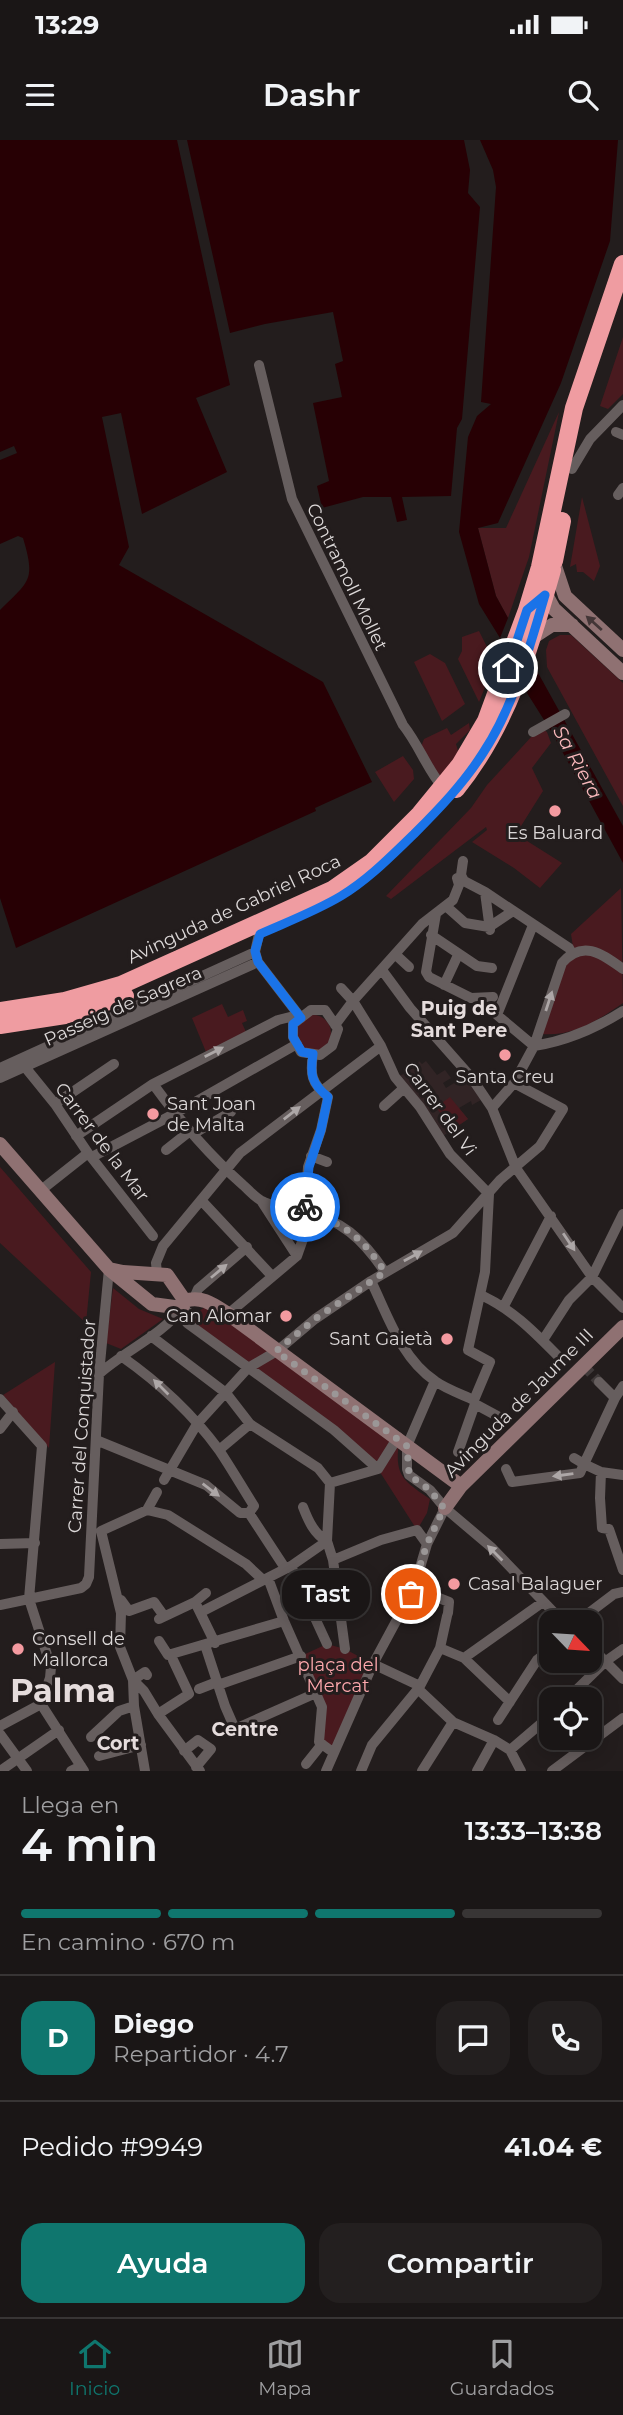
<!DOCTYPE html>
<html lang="es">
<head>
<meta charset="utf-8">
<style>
  body { margin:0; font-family:Montserrat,sans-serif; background:#231f1f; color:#f1f3f6; height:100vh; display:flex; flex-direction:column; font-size:26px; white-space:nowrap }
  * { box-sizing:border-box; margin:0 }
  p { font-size:23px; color:#9f9fa1 }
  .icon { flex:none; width:38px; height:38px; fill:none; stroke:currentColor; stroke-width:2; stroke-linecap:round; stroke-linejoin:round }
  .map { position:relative; height:1631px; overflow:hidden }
  .side { display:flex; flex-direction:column; background:#1a1616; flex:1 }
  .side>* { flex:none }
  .needle { width:46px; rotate:115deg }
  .tools { position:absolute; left:539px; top:1470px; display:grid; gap:14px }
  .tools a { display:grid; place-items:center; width:63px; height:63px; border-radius:14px; background:#1a1616; box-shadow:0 4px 18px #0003,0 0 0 2px #383535; font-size:35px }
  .pin { position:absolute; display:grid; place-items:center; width:60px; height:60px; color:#fff; margin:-30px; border:4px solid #fff; border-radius:50%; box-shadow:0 2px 7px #0007 }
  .courier { position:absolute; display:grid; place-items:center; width:70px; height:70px; margin:-35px; border:5px solid #1a73e8; border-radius:50%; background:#fff; color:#222; box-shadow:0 2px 9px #0007 }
  .bubble { position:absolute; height:49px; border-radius:21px; background:#1a1616; box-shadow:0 4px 18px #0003,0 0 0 2px #383535; font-size:23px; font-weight:600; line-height:49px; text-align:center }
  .summary em { font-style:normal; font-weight:600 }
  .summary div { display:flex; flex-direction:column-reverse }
  .summary { display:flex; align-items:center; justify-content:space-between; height:119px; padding:0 21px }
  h1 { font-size:46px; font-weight:600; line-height:52px }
  .bar { display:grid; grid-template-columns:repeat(4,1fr); gap:10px 7px; align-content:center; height:84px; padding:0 21px }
  .bar i { height:9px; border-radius:5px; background:#383535 }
  .bar .selected { background:#0f766e }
  .bar p { grid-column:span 4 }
  .line { display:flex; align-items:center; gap:18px; padding:0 21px; border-top:2px solid #383535 }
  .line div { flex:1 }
  .round { display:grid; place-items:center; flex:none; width:74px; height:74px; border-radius:21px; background:#231f1f }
  .action { display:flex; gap:14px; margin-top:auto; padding:14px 21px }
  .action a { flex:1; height:80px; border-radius:21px; background:#0f766e; color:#fff; font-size:28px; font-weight:600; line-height:80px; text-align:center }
  .action a+a { background:#231f1f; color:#f1f3f6 }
  .status { display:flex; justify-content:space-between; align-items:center; height:49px; padding:0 35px; background:#1a1616; direction:ltr }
  .status svg { height:19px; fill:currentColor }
  header { display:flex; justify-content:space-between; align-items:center; height:91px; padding:0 21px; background:#1a1616; font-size:32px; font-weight:600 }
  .dock { display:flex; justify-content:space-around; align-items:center; height:98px; border-top:2px solid #383535; background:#1a1616; font-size:19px; color:#9f9fa1 }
  .dock a { display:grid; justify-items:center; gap:4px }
  .dock .selected { color:#0f766e }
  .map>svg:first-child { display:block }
  .built { fill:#312425 }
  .green { fill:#491a1f }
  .water { fill:#270004 }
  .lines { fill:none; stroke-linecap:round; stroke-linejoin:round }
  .street-tunnel { stroke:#3f3939; stroke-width:10; stroke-dasharray:10 5; stroke-linecap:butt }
  .street { stroke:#665e5e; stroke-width:10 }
  .secondary { stroke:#8f7172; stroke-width:14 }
  .highway { stroke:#ef9ca1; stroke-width:18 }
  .oneway { fill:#433637 }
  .oneway2 { fill:#ada7a7 }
  .done { stroke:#9b9797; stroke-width:7; stroke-dasharray:0 12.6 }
  .route { stroke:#1a73e8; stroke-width:9 }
  .poi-dot { fill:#f49aa0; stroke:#231d1d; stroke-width:2.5 }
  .labels { text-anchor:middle; stroke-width:6; stroke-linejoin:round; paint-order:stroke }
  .street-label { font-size:18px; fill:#dcd8d8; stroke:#231d1d }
  .poi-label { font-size:18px; fill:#dcd8d8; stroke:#231d1d; text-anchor:start }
  .park-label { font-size:18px; fill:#fda8ad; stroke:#231d1d }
  .water-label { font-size:19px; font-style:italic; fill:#fab9bc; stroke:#231d1d }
  .neighbourhood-label { font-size:19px; font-weight:bold; fill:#e5dcdc; stroke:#231d1d }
  .town-label { font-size:32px; font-weight:bold; fill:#e5dcdc; stroke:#231d1d }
</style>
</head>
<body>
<div class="status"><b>13:29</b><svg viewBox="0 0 49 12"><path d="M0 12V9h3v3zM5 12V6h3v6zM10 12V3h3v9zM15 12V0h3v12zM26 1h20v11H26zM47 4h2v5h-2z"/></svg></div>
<header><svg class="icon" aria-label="menu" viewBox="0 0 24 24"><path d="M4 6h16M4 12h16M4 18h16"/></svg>Dashr<svg class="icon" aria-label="search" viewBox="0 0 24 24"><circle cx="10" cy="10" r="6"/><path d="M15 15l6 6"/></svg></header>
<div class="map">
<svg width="623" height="1631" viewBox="0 0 623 1631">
  <rect width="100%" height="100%" fill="#231d1d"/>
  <path class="built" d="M419,921l3,3 4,-3 11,14 8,-5 6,8 -8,5 3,5 21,-13 14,25 -9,5 -1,-4 -12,7 9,11 -25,17 -45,-59 19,-11z"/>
  <path class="green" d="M623,197v57l-15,15 -8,-3z
    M559,272l-30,145 -21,61 -12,-22 -18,-68h28z
    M582,357l18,69 -6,15 -11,-9h-6l-1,-8 -6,3z
    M479,491l16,32 -16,39 -21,-43 4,-8v-14z
    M560,495h11l52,48v123l-76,-139 -1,-17 3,-9z
    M430,514l15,9 20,41 -23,17 -28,-59z
    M469,583l1,7 -14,14 3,10 -20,23 -18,-30 3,-8 23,-11 4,7z
    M543,589l4,3 4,11 -19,25 11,23 -27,43 46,29 -22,25 -26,-20 -42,-26 15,-12 -1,-3 -95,72 -5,-3 85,-88 16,-23 45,-49z
    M403,616l10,14 1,9 -20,23 -19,-30z
    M621,748l2,115c-26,18 -50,34 -83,31l33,-87 -2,-13z
    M222,864l6,13 15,-7 4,11 -5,2 4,9 -40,20 -14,-34z
    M295 893a18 18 0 1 1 36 0a18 18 0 1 1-36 0Z
    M450,957l18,22 -16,11 -16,-23z
    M0,1027l91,105 -5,51 -86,-80z
    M113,1148l26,21 24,10 -42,30 -15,-6z
    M207,1166l192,136c-5,34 5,39 31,57l-3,14 -10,17 -39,-61 -44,-39 -149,-103 7,-12z
    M55,1222l-6,86 -46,-53z
    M327,1504l18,5 28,15 -39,89 -15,-11 3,-35 -21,-51z"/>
  <path class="water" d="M0,0h177l53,245 -34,13 31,74 -85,42 -21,-101 -19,4 27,130 -10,18 204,117 49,100 -57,26 1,3 -300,137 -16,-50v-288c29,-29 36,-29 23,-72l-5,-2 -18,8v-84l17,-7 -3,-7 -14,6z
    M187,0h277l6,30 -2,23 12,14 -18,212 -5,9 -6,68 -49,1 5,23 -10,2 -6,-25h-28l-41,11 -5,-22 12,-5 -16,-78 29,-6 -7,-33 8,-3 -10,-49 -68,12 -35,9z
    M480,0h138l-8,101 -49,142 -63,140 -20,5 18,68 12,22 -8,20 -21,-34 -20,-72 9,-95 9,-21 14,-12 -10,-2 15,-215 -3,-17z
    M537,531l86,155v37l-72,-132 -24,-38z"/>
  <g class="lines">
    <path class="street-tunnel" d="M584,1226l15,16"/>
    <path class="street" d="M259,225l33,134 111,226c16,20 24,44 40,63
      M616,292l7,3
      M572,329l18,-30 33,-34
      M618,355l5,-7
      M533,592l32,-18
      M463,721l-2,14 3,6 21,11 84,56 2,4
      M485,752l5,38
      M447,767l18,16 24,4 24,-16
      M436,774l-10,58 3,5 42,21 22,-1
      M259,794l-4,18 3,10 43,56
      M431,795l46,31 15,2
      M396,815l13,12
      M623,829c-21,-15 -40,-30 -61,-6l-28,83c32,-5 62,-18 89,-35
      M382,830l28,38 61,69 21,31 24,60 76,109 31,31
      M444,845l14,-30
      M341,848l12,13 28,45 14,31 25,30 30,47 39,40
      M311,870h14l13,19 -6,17 -12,9 -19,-3 -8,-15v-13z
      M335,885l18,-24 69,-77 31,-24 6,-15 -2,-7
      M25,927l30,37 33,49 65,83
      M0,928l255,-116
      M0,938l258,-116
      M153,944c27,37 56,71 90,101 6,5 13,14 21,17 11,5 25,6 37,8 41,10 61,28 84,62
      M55,964l59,-40
      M384,966l20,-18
      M492,968l22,-25 20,-37 -37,-31 36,-90
      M193,994l38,-22
      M76,996l77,-52 125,-64 12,-3 7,4
      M166,1010l24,-19
      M311,1016l16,6
      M92,1017l82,-43 123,-70
      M40,1051l48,-38
      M201,1060l71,76
      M262,1062l35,54
      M297,1116l6,-17 5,-72 13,-37 7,-33c-17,-14 -18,-23 -15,-43
      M157,1133l-1,-10 7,-17 77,-93 141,-107
      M371,1141c17,35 30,77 64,100 11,8 26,13 39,19
      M481,1155c34,16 54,38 80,64
      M194,1158l4,-9 49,-42
      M504,1166l47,-90
      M228,1174l69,-58
      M187,1183l147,107 44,39
      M151,1196l75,57 24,31 68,44 12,15 -3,58 6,19 48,-20 36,-10 10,14
      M543,1200l26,-40 23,-23 31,-63
      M121,1216c37,26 71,57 98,94 12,18 23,37 35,56l-5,7
      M99,1234c27,-24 62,-38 83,-66l10,7
      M435,1241l-28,65v23l2,6 21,15 15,18 46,39 72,75
      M599,1242l16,16
      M0,1259l42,47 -13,153 22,68 -1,11 -9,26 43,67
      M475,1264l26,14
      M0,1289l13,-17
      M96,1300l110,45 34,28h9
      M219,1310l31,-26
      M458,1312l17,-48 -1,-4 16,-38 -22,-12 17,-78 4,-78
      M574,1318l10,6 31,-66 8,-12
      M378,1329l20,-32
      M506,1329l6,13 68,-9 4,-9 17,8 22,3
      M601,1332l-1,26 2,30 7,1 14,41
      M164,1340l33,-56 51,-56 29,-17 38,-32 56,-38 82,-48 47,-53 40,-34 23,-37 -49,-26
      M330,1343l48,-14
      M303,1367c5,13 11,27 24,34
      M147,1370l10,-18
      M249,1373l36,55
      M0,1404l35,-1
      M333,1420l12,89
      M291,1426l36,78
      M268,1438l16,43 38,86 -3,35 15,11
      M414,1448l35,14 -1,11
      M121,1460l8,11 25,-9 10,14
      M195,1462l11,-9
      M0,1465l81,-17 5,-4 3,-7 10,-203 10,-105
      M201,1472l90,-46 36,-25
      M159,1479l36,-17 20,41
      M577,1482l37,-28 9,-2
      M159,1501l9,14 116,-34
      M205,1505l20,61 10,23 81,-36
      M590,1506l33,33
      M440,1508l24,10 46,44
      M464,1518l79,-56
      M373,1524l47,22 -2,3 35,33 41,18 16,10 11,21
      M133,1540l11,11 14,23 42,57
      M133,1540l12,-8 2,3
      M218,1545l83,-29
      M420,1546l20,-38 7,-32
      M199,1549l18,-7
      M567,1559l39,-38 17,-12
      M158,1574l31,-20 -16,-34
      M498,1580l39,-60 14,-11
      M0,1586l41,-22
      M0,1594l27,37
      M91,1597l28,-26 15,-5
      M510,1610l41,-35
      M184,1611l14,-11 13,9 -15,18
      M99,1616l42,-11
      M306,1624l16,-20
      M0,1631l59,-41
      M71,1631l10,-5
      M145,1631l-11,-65 -1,-26 -13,-33 1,-34 -20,-82 46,-21 21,5 78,49 17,16
      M326,1631l47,-107 41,-76 13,-44 18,-36
      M361,1631l11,-26 46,-56
      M422,1631l31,-49
      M477,1631l17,-31
      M552,1631l71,-53"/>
    <path class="secondary" d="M554,423l11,33 58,54
      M543,449l11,20 69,64
      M532,498l20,-13h20
      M0,1004l109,125 43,35 30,4 3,-7 -18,-26 -44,-3 -14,-3
      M185,1161c16,-6 29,4 43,13l233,172
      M445,1368l16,-22 162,-159"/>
    <path class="highway" d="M554,421l8,-40
      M456,649c52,-64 74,-141 96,-219
      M0,871l65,-10 56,-16 211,-95 40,-28 48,-48 40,-49 26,-44 41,-111 13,-43 34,-159 49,-144
      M0,885l65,-10 60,-19"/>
  </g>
  <defs><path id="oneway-solid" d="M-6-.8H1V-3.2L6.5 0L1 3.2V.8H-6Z" transform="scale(1.75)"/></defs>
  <use class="oneway" href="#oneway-solid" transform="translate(594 483) rotate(-138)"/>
  <g class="oneway2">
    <use href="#oneway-solid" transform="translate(549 861) rotate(-72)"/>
    <use href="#oneway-solid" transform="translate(214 912) rotate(-27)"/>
    <use href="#oneway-solid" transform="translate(292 973) rotate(-38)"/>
    <use href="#oneway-solid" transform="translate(569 1102) rotate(56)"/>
    <use href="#oneway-solid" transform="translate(413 1116) rotate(-29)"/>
    <use href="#oneway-solid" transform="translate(219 1131) rotate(-40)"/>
    <use href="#oneway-solid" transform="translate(161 1247) rotate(-135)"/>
    <use href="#oneway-solid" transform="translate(563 1335) rotate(172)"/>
    <use href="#oneway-solid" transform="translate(211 1350) rotate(37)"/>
    <use href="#oneway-solid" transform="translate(495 1413) rotate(-135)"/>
  </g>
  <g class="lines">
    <path class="done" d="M305,1067v4c41,14 56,25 80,61l-70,47 -39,32 131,95 2,29 21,15 14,18 -17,36 -16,50"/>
    <path class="route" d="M305,1067l4,-40 12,-37 7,-33c-17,-14 -18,-23 -15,-43l-11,-2 -9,-15v-13l8,-6 -43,-56 -3,-11 5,-17c27,-12 56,-23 81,-38 28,-17 50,-40 73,-62 25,-25 50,-51 69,-81 31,-47 46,-104 62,-158l-18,15 -19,58"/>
  </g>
  <g class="poi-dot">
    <circle cx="555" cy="671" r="7"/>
    <circle cx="505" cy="915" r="7"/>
    <circle cx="153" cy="974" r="7"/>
    <circle cx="286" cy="1176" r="7"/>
    <circle cx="447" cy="1199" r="7"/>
    <circle cx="454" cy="1444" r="7"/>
    <circle cx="18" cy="1509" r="7"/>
  </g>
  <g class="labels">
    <g class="street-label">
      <text transform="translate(347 437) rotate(64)" y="6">Contramoll Mollet</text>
      <text transform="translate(234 769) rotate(-25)" y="6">Avinguda de Gabriel Roca</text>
      <text transform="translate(123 866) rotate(-24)" y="6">Passeig de Sagrera</text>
      <text transform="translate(440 969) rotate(54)" y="6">Carrer del Vi</text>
      <text transform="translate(102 1002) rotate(53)" y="6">Carrer de la Mar</text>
      <text transform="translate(519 1263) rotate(-45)" y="6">Avinguda de Jaume III</text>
      <text transform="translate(82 1286) rotate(-86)" y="6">Carrer del Conquistador</text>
    </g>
    <g class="poi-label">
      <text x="555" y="699" text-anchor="middle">Es Baluard</text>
      <text x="505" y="943" text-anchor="middle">Santa Creu</text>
      <text x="167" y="970">Sant Joan<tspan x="167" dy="21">de Malta</tspan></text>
      <text x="272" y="1182" text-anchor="end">Can Alomar</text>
      <text x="433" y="1205" text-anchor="end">Sant Gaietà</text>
      <text x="468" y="1450">Casal Balaguer</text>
      <text x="32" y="1505">Consell de<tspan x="32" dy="21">Mallorca</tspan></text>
    </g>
    <g class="park-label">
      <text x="338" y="1531">plaça del<tspan x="338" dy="21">Mercat</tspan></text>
    </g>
    <g class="water-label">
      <text transform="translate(578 622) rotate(61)" y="7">Sa Riera</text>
    </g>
    <g class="neighbourhood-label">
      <text x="459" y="875">Puig de<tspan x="459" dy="22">Sant Pere</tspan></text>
      <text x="245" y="1596">Centre</text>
      <text x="118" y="1610">Cort</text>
    </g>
    <g class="town-label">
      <text x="63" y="1562">Palma</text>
    </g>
  </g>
</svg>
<div class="tools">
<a><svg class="needle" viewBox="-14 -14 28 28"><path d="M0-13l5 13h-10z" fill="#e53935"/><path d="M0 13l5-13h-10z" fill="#9f9fa1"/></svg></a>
<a><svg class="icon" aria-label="locate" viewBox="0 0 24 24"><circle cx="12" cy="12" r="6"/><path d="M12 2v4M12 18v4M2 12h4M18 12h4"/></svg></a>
</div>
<div class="pin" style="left:411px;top:1454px;background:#ea580c"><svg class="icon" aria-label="bag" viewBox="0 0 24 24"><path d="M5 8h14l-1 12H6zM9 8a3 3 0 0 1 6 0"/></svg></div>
<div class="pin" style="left:508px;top:528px;background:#1f2937"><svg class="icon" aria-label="home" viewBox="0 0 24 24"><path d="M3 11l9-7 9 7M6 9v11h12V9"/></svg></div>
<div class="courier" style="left:305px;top:1067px"><svg class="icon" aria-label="bike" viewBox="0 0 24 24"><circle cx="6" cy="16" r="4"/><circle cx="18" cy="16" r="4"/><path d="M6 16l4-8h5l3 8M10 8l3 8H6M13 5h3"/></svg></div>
<div class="bubble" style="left:282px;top:1430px;width:88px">Tast</div>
</div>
<section class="side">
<div class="summary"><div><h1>4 min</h1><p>Llega en</p></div><em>13:33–13:38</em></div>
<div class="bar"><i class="selected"></i><i class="selected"></i><i class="selected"></i><i></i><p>En camino · 670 m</p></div>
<div class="line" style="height:126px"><b class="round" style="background:#0f766e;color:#fff">D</b><div><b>Diego</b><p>Repartidor · 4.7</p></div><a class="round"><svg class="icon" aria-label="chat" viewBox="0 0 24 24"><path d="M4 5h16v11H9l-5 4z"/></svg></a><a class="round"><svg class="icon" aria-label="phone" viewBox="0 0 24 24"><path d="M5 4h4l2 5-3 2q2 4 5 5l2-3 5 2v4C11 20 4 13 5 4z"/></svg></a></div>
<div class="line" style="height:91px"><div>Pedido #9949</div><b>41.04 €</b></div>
<div class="action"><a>Ayuda</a><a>Compartir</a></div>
</section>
<nav class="dock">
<a class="selected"><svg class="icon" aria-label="home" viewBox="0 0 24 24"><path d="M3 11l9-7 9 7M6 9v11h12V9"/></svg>Inicio</a>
<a><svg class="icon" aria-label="map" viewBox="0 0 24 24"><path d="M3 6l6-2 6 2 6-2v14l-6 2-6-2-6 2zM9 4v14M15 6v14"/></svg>Mapa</a>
<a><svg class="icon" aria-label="saved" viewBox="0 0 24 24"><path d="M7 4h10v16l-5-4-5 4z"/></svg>Guardados</a>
</nav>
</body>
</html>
